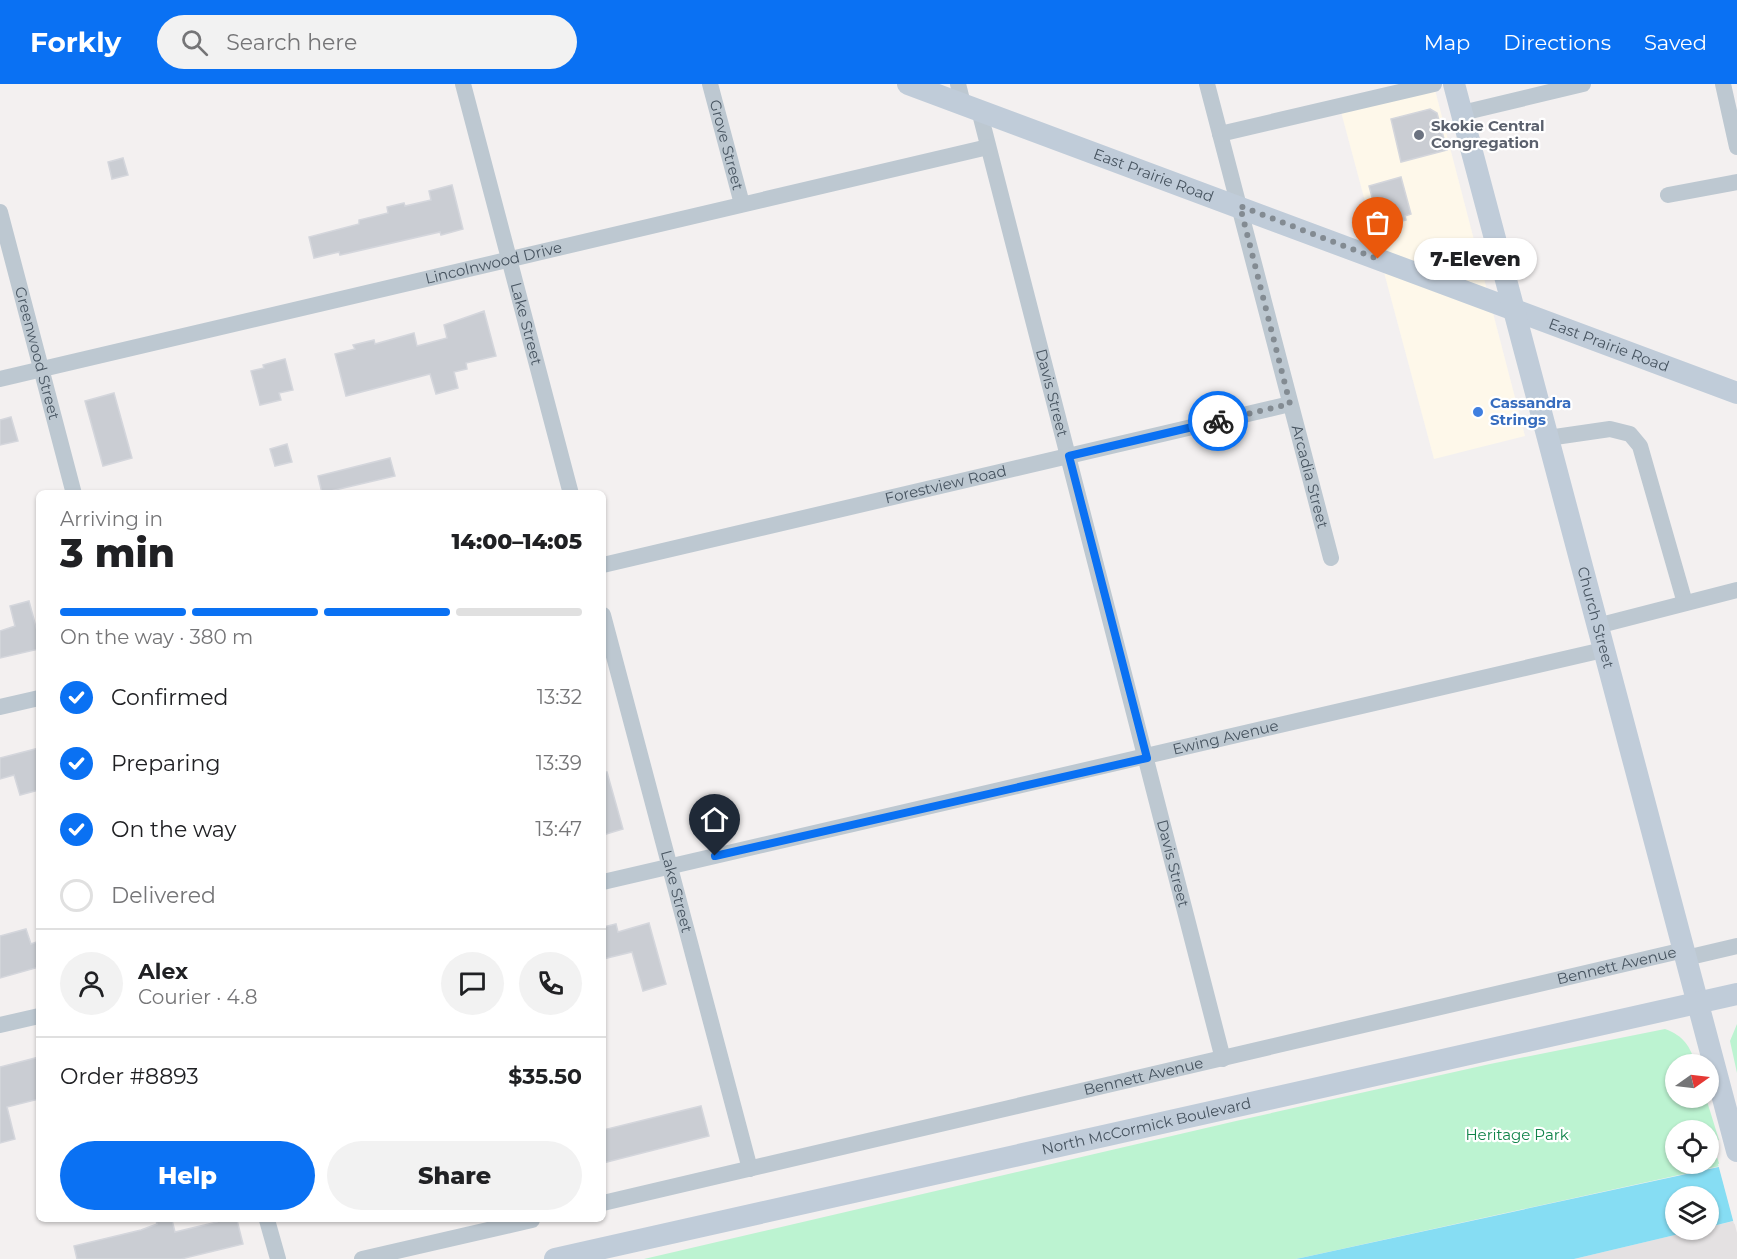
<!DOCTYPE html>
<html lang="en">
<head>
<meta charset="utf-8">
<style>
  body { margin:0; font-family:Montserrat,sans-serif; background:#f2f2f2; color:#202124; height:100vh; display:flex; flex-direction:column; font-size:22px; white-space:nowrap }
  * { box-sizing:border-box; margin:0 }
  p { font-size:20px; color:#757577 }
  .icon { flex:none; width:33px; height:33px; fill:none; stroke:currentColor; stroke-width:2; stroke-linecap:round; stroke-linejoin:round }
  .map { position:relative; flex:1; overflow:hidden }
  .side { position:absolute; left:36px; top:406px; width:570px; height:732px; display:flex; flex-direction:column; background:#fff; border-radius:9px; box-shadow:0 2px 4px #0004 }
  .side>* { flex:none }
  .needle { width:39px; rotate:76deg }
  .tools { position:absolute; left:1665px; top:970px; display:grid; gap:12px }
  .tools a { display:grid; place-items:center; width:54px; height:54px; border-radius:50%; background:#fff; box-shadow:0 2px 4px #0004; font-size:30px }
  .pin { position:absolute; display:grid; place-items:center; width:51px; height:51px; color:#fff; margin:-62px -26px; border-radius:50% 50% 50% 0; rotate:-45deg; box-shadow:0 0 6px #0007 }
  .pin .icon { rotate:45deg }
  .courier { position:absolute; display:grid; place-items:center; width:60px; height:60px; margin:-30px; border:4px solid #0a71f3; border-radius:50%; background:#fff; color:#222; box-shadow:0 2px 8px #0007 }
  .bubble { position:absolute; height:42px; border-radius:21px; background:#fff; box-shadow:0 2px 4px #0004; font-size:20px; font-weight:800; line-height:42px; text-align:center }
  .summary em { font-style:normal; font-weight:800 }
  .summary div { display:flex; flex-direction:column-reverse }
  .summary { display:flex; align-items:center; justify-content:space-between; height:102px; padding:0 24px }
  h1 { font-size:39px; font-weight:800; line-height:45px }
  .bar { display:grid; grid-template-columns:repeat(4,1fr); gap:9px 6px; align-content:center; height:72px; padding:0 24px }
  .bar i { height:8px; border-radius:4px; background:#e0e0e0 }
  .bar .current { background:#0a71f3 }
  .bar p { grid-column:span 4 }
  .line { display:flex; align-items:center; gap:15px; padding:0 24px; border-top:2px solid #e0e0e0 }
  .line div { flex:1 }
  .round { display:grid; place-items:center; flex:none; width:63px; height:63px; border-radius:32px; background:#f2f2f2 }
  ol { padding:0 24px; list-style:none }
  li { display:flex; align-items:center; gap:18px; height:66px }
  li p { margin-inline-start:auto }
  li .icon { padding:6px; border-radius:50%; background:#0a71f3; color:#fff; stroke-width:4 }
  li:last-child { color:#757577 }
  li i { width:33px; height:33px; border:3px solid #e0e0e0; border-radius:50% }
  .action { display:flex; gap:12px; margin-top:auto; padding:12px 24px }
  .action a { flex:1; height:69px; border-radius:36px; background:#0a71f3; color:#fff; font-size:24px; font-weight:800; line-height:69px; text-align:center }
  .action a+a { background:#f2f2f2; color:#202124 }
  header { display:flex; align-items:center; gap:36px; box-sizing:border-box; height:84px; padding:0 30px; background:#0a71f3; color:#fff }
  header strong { font-size:28px }
  nav { display:flex; gap:33px; margin-inline-start:auto; font-size:21px }
  .search { width:420px; height:54px; background:#f2f2f2; display:flex; align-items:center; gap:15px; box-sizing:border-box; padding:0 21px; border-radius:33px; color:#757577; font-size:22px }
  .map>svg:first-child { display:block }
  .commercial { fill:#fef8ea }
  .education { fill:#e4e1e2 }
  .green { fill:#bcf3d1; fill-rule:evenodd }
  .water { fill:#86ddf3 }
  .pier { fill:#f3f0f0 }
  .building { fill:#cacdd3; stroke:#d4d6dc; stroke-width:1.5 }
  .lines { fill:none; stroke-linecap:round; stroke-linejoin:round }
  .street { stroke:#bdc8d1; stroke-width:16 }
  .secondary { stroke:#c0ccd9; stroke-width:22 }
  .done { stroke:#838b92; stroke-width:6; stroke-dasharray:0 10.8 }
  .route { stroke:#0a71f3; stroke-width:8 }
  .worship-dot { fill:#6b7280; stroke:#fff; stroke-width:2 }
  .shop-dot { fill:#3f7fe0; stroke:#fff; stroke-width:2 }
  .labels { text-anchor:middle; stroke-width:4.5; stroke-linejoin:round; paint-order:stroke }
  .worship-label { font-size:15px; font-weight:bold; fill:#5b616d; stroke:#fff; text-anchor:start }
  .street-label { font-size:15px; fill:#475460; stroke:#fff }
  .shop-label { font-size:15px; font-weight:bold; fill:#366cbe; stroke:#fff; text-anchor:start }
  .park-label { font-size:15px; fill:#108349; stroke:#fff }
</style>
</head>
<body>
<header>
<strong>Forkly</strong>
<div class="search"><svg class="icon" aria-label="search" viewBox="0 0 24 24"><circle cx="10" cy="10" r="6"/><path d="M15 15l6 6"/></svg>Search here</div>
<nav><a>Map</a><a>Directions</a><a>Saved</a></nav>
</header>
<div class="map">
<svg width="1737" height="1175" viewBox="0 0 1737 1175">
  <rect width="100%" height="100%" fill="#f3f0f0"/>
  <path class="commercial" d="M1434,2l91,350 -91,23 -94,-351z"/>
  <path class="education" d="M1734,1137l3,12v26h-163l122,-29h12l1,-3z"/>
  <path class="green" d="M1737,940v49l-7,-32z
    M1665,945c19,7 25,17 31,36h-20v33h30l13,42 -7,2 8,24 -424,93h-652l592,-138 254,-57zM1676,1047h32v33h-32z"/>
  <path class="water" d="M1737,1079v57l-28,7 -1,-30h-32v33h20l-122,29h-278z"/>
  <path class="pier" d="M1737,1076v63l-3,1 -16,-60z"/>
  <path class="building" d="M1430,25l7,4 10,37 -46,12 -10,-43z
    M123,74l5,17 -16,4 -4,-17z
    M1401,93l10,37 -6,2 1,4 -26,7 -11,-41z
    M452,101l11,44 -22,6 -1,-3 -100,23 -1,-3 -25,6 -5,-21 50,-13v-4l29,-7 -1,-6 17,-4 1,3 26,-6 -2,-9z
    M484,227l12,45 -30,7 1,6 -13,3 4,16 -22,6 -6,-20 -84,22 -11,-42 20,-5 -2,-4 21,-5 1,4 39,-11 3,13 30,-8 -3,-13z
    M285,275l8,31 -14,3 2,7 -21,5 -9,-34 13,-3 -1,-3z
    M114,309l18,65 -29,8 -18,-65z
    M11,333l7,24 -18,4v-25z
    M287,360l5,18 -17,4 -5,-17z
    M390,374l5,18 -73,17 -4,-17z
    M29,517l10,37v11l-39,9v-27l15,-5 -5,-20z
    M39,664v42l-19,5 -6,-20 -14,4v-21z
    M603,688h4l16,57 -20,6z
    M649,839l17,61 -23,7 -11,-39 -29,7v-32l13,-3 2,8z
    M26,845l5,15 8,-3v26l-39,11v-42z
    M39,973v42l-32,8 8,32 -15,4v-76z
    M701,1022l8,30 -106,27v-33z
    M156,1136h16l3,12 42,-10 -1,-2h21l6,24 -62,15h-104l-3,-13 67,-16 16,-6z"/>
  <g class="lines">
    <g class="street">
      <path id="s1" d="M463,0l108,410"/>
      <path id="s2" d="M710,0l32,120"/>
      <path d="M958,0l5,20"/>
      <path id="s3" d="M1207,0l124,474"/>
      <path d="M1723,0l14,63"/>
      <path id="s4" d="M979,26l244,949"/>
      <path d="M1462,29l121,-29"/>
      <path d="M1220,50l214,-50"/>
      <path d="M1668,111l69,-13"/>
      <path id="s5" d="M0,128l74,282"/>
      <path id="s6" d="M0,295l988,-232"/>
      <path d="M1548,354l62,-9 20,5 10,12 45,157"/>
      <path id="s7" d="M603,481l687,-161"/>
      <path id="s8" d="M603,531l147,554"/>
      <path d="M1597,542l140,-36"/>
      <path d="M0,623l39,-9"/>
      <path id="s9" d="M603,798l1000,-232"/>
      <path d="M1686,874l51,-12"/>
      <path d="M0,941l39,-9"/>
      <path id="s10" d="M603,1119l1081,-253"/>
      <path d="M267,1136l11,39"/>
      <path d="M362,1175l170,-39"/>
    </g>
    <g class="secondary">
      <path id="s11" d="M908,0l829,309"/>
      <path id="s12" d="M1454,0l283,1067"/>
      <path id="s13" d="M555,1175l1182,-265"/>
    </g>
  </g>
  <g class="lines">
    <path class="done" d="M1218,337l72,-17 -50,-198 138,53"/>
    <path class="route" d="M715,772l432,-98 -78,-302 149,-35"/>
  </g>
  <circle class="worship-dot" cx="1419" cy="51" r="6"/>
  <circle class="shop-dot" cx="1478" cy="328" r="6"/>
  <g class="labels">
    <g class="worship-label">
      <text x="1431" y="47">Skokie Central<tspan x="1431" dy="17">Congregation</tspan></text>
    </g>
    <g class="street-label">
      <text dy="5" stroke="none"><textPath href="#s2" startOffset="63">Grove Street</textPath></text>
      <text dy="5" stroke="none"><textPath href="#s11" startOffset="262">East Prairie Road</textPath></text>
      <text dy="5" stroke="none"><textPath href="#s6" startOffset="507">Lincolnwood Drive</textPath></text>
      <text dy="5" stroke="none"><textPath href="#s1" startOffset="248">Lake Street</textPath></text>
      <text dy="5" stroke="none"><textPath href="#s11" startOffset="748">East Prairie Road</textPath></text>
      <text dy="5" stroke="none"><textPath href="#s5" startOffset="146">Greenwood Street</textPath></text>
      <text dy="5" stroke="none"><textPath href="#s4" startOffset="292">Davis Street</textPath></text>
      <text dy="5" stroke="none"><textPath href="#s3" startOffset="406">Arcadia Street</textPath></text>
      <text dy="5" stroke="none"><textPath href="#s7" startOffset="352">Forestview Road</textPath></text>
      <text dy="5" stroke="none"><textPath href="#s12" startOffset="552">Church Street</textPath></text>
      <text dy="5" stroke="none"><textPath href="#s9" startOffset="639">Ewing Avenue</textPath></text>
      <text dy="5" stroke="none"><textPath href="#s4" startOffset="778">Davis Street</textPath></text>
      <text dy="5" stroke="none"><textPath href="#s8" startOffset="286">Lake Street</textPath></text>
      <text dy="5" stroke="none"><textPath href="#s10" startOffset="1041">Bennett Avenue</textPath></text>
      <text dy="5" stroke="none"><textPath href="#s10" startOffset="555">Bennett Avenue</textPath></text>
      <text dy="5" stroke="none"><textPath href="#s13" startOffset="606">North McCormick Boulevard</textPath></text>
    </g>
    <g class="shop-label">
      <text x="1490" y="324">Cassandra<tspan x="1490" dy="17">Strings</tspan></text>
    </g>
    <g class="park-label">
      <text x="1517" y="1056">Heritage Park</text>
    </g>
  </g>
</svg>
<div class="tools">
<a><svg class="needle" viewBox="-14 -14 28 28"><path d="M0-13l5 13h-10z" fill="#e53935"/><path d="M0 13l5-13h-10z" fill="#757577"/></svg></a>
<a><svg class="icon" aria-label="locate" viewBox="0 0 24 24"><circle cx="12" cy="12" r="6"/><path d="M12 2v4M12 18v4M2 12h4M18 12h4"/></svg></a>
<a><svg class="icon" aria-label="layers" viewBox="0 0 24 24"><path d="M12 4l9 5-9 5-9-5zM3 14l9 5 9-5"/></svg></a>
</div>
<div class="pin" style="left:1378px;top:175px;background:#ea580c"><svg class="icon" aria-label="bag" viewBox="0 0 24 24"><path d="M5 8h14l-1 12H6zM9 8a3 3 0 0 1 6 0"/></svg></div>
<div class="pin" style="left:715px;top:772px;background:#1f2937"><svg class="icon" aria-label="home" viewBox="0 0 24 24"><path d="M3 11l9-7 9 7M6 9v11h12V9"/></svg></div>
<div class="courier" style="left:1218px;top:337px"><svg class="icon" aria-label="bike" viewBox="0 0 24 24"><circle cx="6" cy="16" r="4"/><circle cx="18" cy="16" r="4"/><path d="M6 16l4-8h5l3 8M10 8l3 8H6M13 5h3"/></svg></div>
<div class="bubble" style="left:1414px;top:154px;width:123px">7-Eleven</div>
<section class="side">
<div class="summary"><div><h1>3 min</h1><p>Arriving in</p></div><em>14:00–14:05</em></div>
<div class="bar"><i class="current"></i><i class="current"></i><i class="current"></i><i></i><p>On the way · 380 m</p></div>
<ol>
<li><svg class="icon" aria-label="check" viewBox="0 0 24 24"><path d="M5 12l5 5 9-10"/></svg>Confirmed<p>13:32</p></li>
<li><svg class="icon" aria-label="check" viewBox="0 0 24 24"><path d="M5 12l5 5 9-10"/></svg>Preparing<p>13:39</p></li>
<li><svg class="icon" aria-label="check" viewBox="0 0 24 24"><path d="M5 12l5 5 9-10"/></svg>On the way<p>13:47</p></li>
<li><i></i>Delivered</li>
</ol>
<div class="line" style="height:108px"><a class="round"><svg class="icon" aria-label="person" viewBox="0 0 24 24"><circle cx="12" cy="8" r="4"/><path d="M4 21q1-7 8-7t8 7"/></svg></a><div><b>Alex</b><p>Courier · 4.8</p></div><a class="round"><svg class="icon" aria-label="chat" viewBox="0 0 24 24"><path d="M4 5h16v11H9l-5 4z"/></svg></a><a class="round"><svg class="icon" aria-label="phone" viewBox="0 0 24 24"><path d="M5 4h4l2 5-3 2q2 4 5 5l2-3 5 2v4C11 20 4 13 5 4z"/></svg></a></div>
<div class="line" style="height:78px"><div>Order #8893</div><b>$35.50</b></div>
<div class="action"><a>Help</a><a>Share</a></div>
</section>
</div>
</body>
</html>
